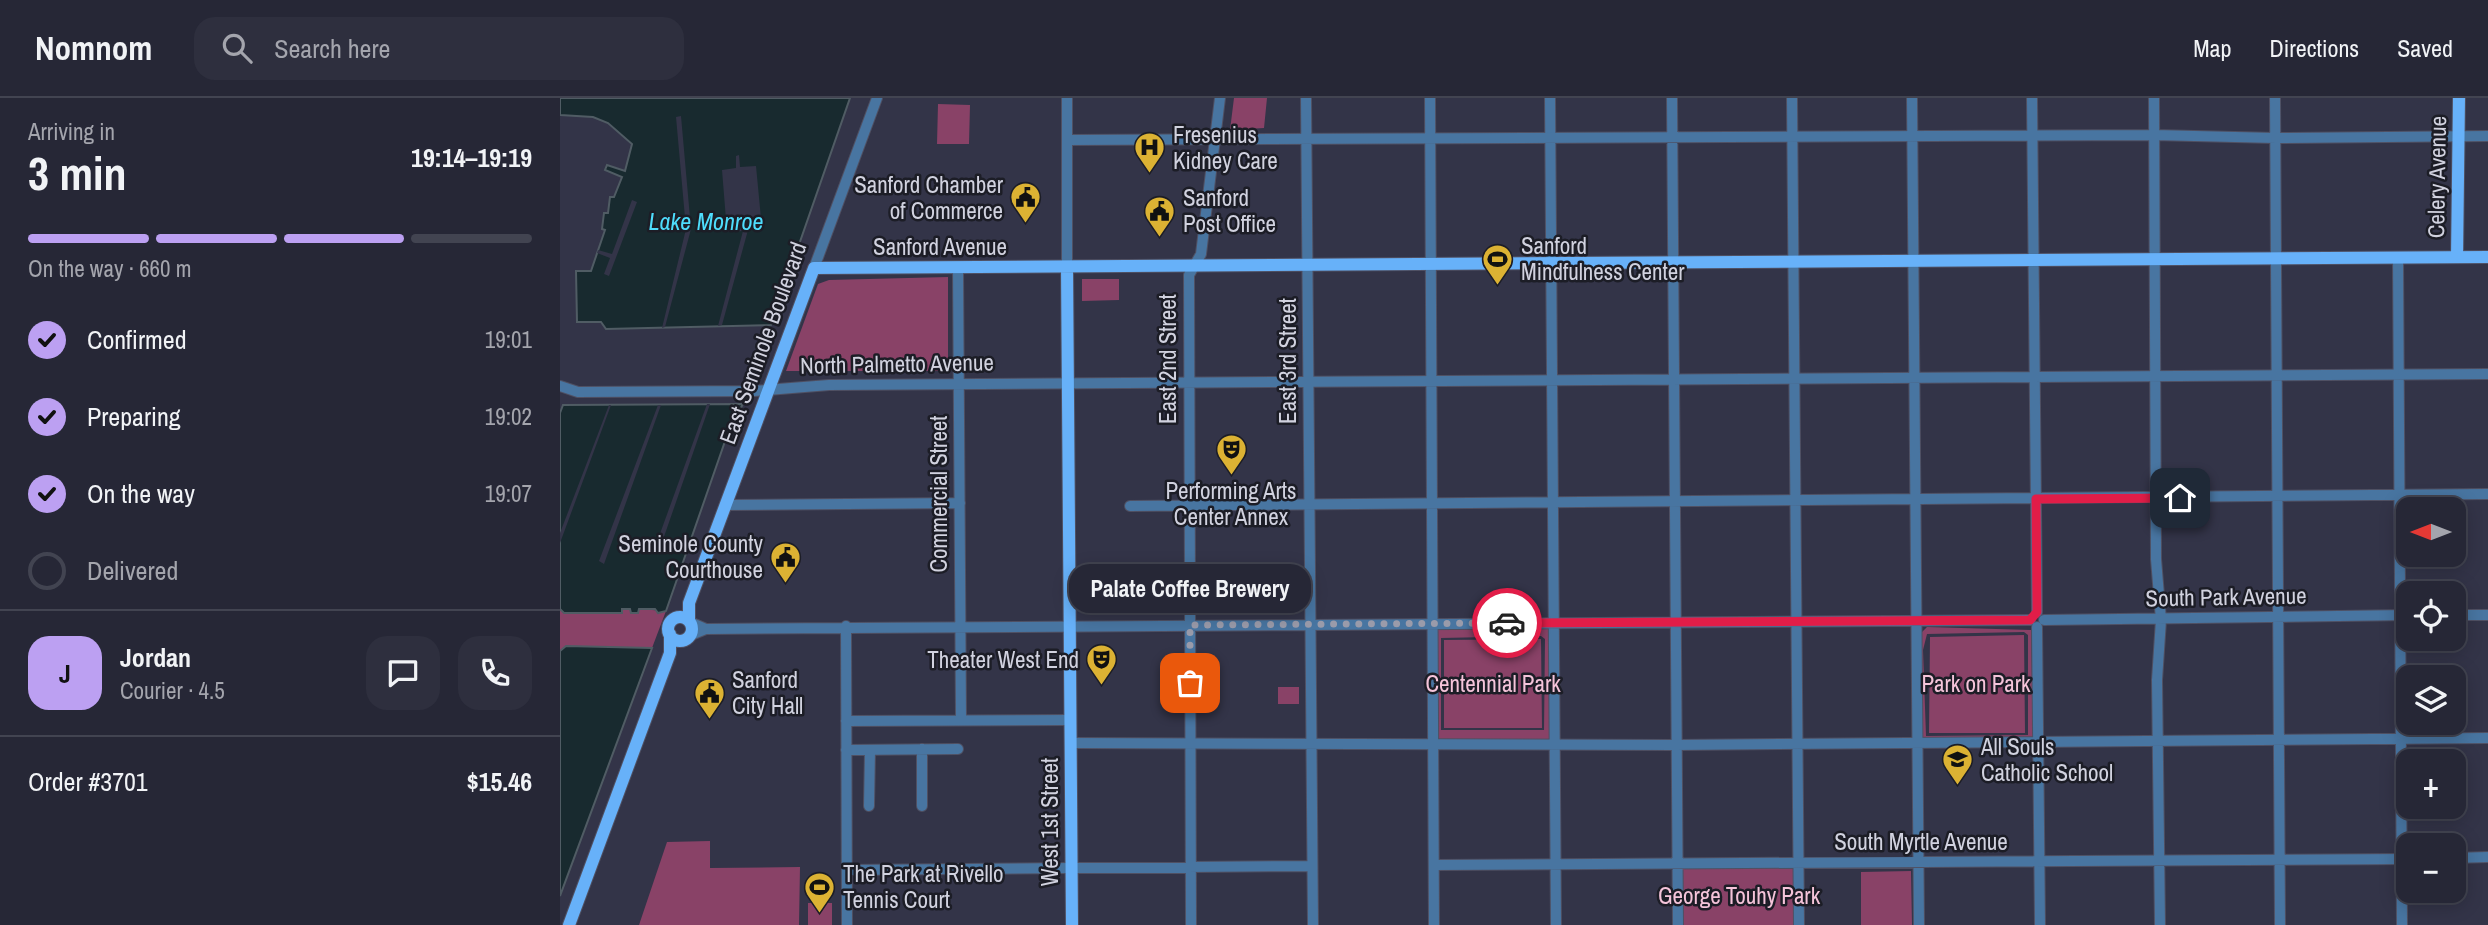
<!DOCTYPE html>
<html lang="en">
<head>
<meta charset="utf-8">
<style>
  body { margin:0; font-family:"Archivo Narrow",sans-serif; background:#2e2f3e; color:#f1f3f6; height:100vh; display:flex; flex-direction:column; font-size:26px; white-space:nowrap }
  * { box-sizing:border-box; margin:0 }
  p { font-size:23px; color:#a4a5ad }
  .icon { flex:none; width:38px; height:38px; fill:none; stroke:currentColor; stroke-width:2; stroke-linecap:round; stroke-linejoin:round }
  .map { position:relative; flex:1; overflow:hidden }
  .drawer { display:flex; flex-direction:column; background:#262736; width:560px }
  .drawer>* { flex:none }
  .needle { width:46px; rotate:270deg }
  .buttons { position:absolute; left:1836px; top:399px; display:grid; gap:14px }
  .buttons a { display:grid; place-items:center; width:70px; height:70px; border-radius:14px; background:#262736; box-shadow:0 4px 18px #0003,0 0 0 2px #424451; font-size:35px }
  .pin { position:absolute; display:grid; place-items:center; width:60px; height:60px; color:#fff; margin:-30px; border-radius:14px; box-shadow:0 4px 10px #0006 }
  .courier { position:absolute; display:grid; place-items:center; width:70px; height:70px; margin:-35px; border:5px solid #e11d48; border-radius:50%; background:#fff; color:#222; box-shadow:0 2px 9px #0007 }
  .bubble { position:absolute; height:49px; border-radius:21px; background:#262736; box-shadow:0 4px 18px #0003,0 0 0 2px #424451; font-size:23px; font-weight:800; line-height:49px; text-align:center }
  .headline em { font-style:normal; font-weight:800 }
  .headline div { display:flex; flex-direction:column-reverse }
  .headline { display:flex; align-items:center; justify-content:space-between; height:119px; padding:0 28px }
  h1 { font-size:46px; font-weight:800; line-height:52px }
  .bar { display:grid; grid-template-columns:repeat(4,1fr); gap:10px 7px; align-content:center; height:84px; padding:0 28px }
  .bar i { height:9px; border-radius:5px; background:#424451 }
  .bar .current { background:#bca0f2 }
  .bar p { grid-column:span 4 }
  .line { display:flex; align-items:center; gap:18px; padding:0 28px; border-top:2px solid #424451 }
  .line div { flex:1 }
  .round { display:grid; place-items:center; flex:none; width:74px; height:74px; border-radius:21px; background:#2e2f3e }
  ol { padding:0 28px; list-style:none }
  li { display:flex; align-items:center; gap:21px; height:77px }
  li p { margin-inline-start:auto }
  li .icon { padding:7px; border-radius:50%; background:#bca0f2; color:#111; stroke-width:4 }
  li:last-child { color:#a4a5ad }
  li i { width:38px; height:38px; border:4px solid #424451; border-radius:50% }
  header { display:flex; align-items:center; gap:42px; box-sizing:border-box; height:98px; padding:0 35px; background:#262736; border-bottom:2px solid #424451 }
  header strong { font-size:33px }
  nav { display:flex; gap:38px; margin-inline-start:auto; font-size:24px }
  .search { width:490px; height:63px; background:#2e2f3e; display:flex; align-items:center; gap:18px; box-sizing:border-box; padding:0 24px; border-radius:21px; color:#a4a5ad; font-size:26px }
  main { display:flex; flex:1; min-height:0 }
  .map>svg:first-child { display:block }
  .green { fill:#894267; fill-rule:evenodd }
  .water { fill:#182a2f; stroke:#505c64; stroke-width:2 }
  .pier { fill:#333448 }
  .lines { fill:none; stroke-linecap:round; stroke-linejoin:round }
  .minor-casing { stroke:#4f5063; stroke-width:12 }
  .major-casing { stroke:#4f5063; stroke-width:14 }
  .minor { stroke:#4875a1; stroke-width:10 }
  .major { stroke:#67b1f9; stroke-width:12 }
  .done { stroke:#9a9baa; stroke-width:7; stroke-dasharray:0 12.6 }
  .route { stroke:#e11d48; stroke-width:9 }
  .labels { text-anchor:middle; stroke-width:5; stroke-linejoin:round; paint-order:stroke }
  .poi-label { font-size:23px; fill:#d1d2df; stroke:#1c1d26; text-anchor:start }
  .street-label { font-size:23px; fill:#d1d2df; stroke:#1c1d26 }
  .park-label { font-size:23px; fill:#f5c4da; stroke:#1c1d26 }
  .water-label { font-size:24px; font-style:italic; fill:#4eddfd; stroke:#1c1d26 }
</style>
</head>
<body>
<header>
<strong>Nomnom</strong>
<div class="search"><svg class="icon" aria-label="search" viewBox="0 0 24 24"><circle cx="10" cy="10" r="6"/><path d="M15 15l6 6"/></svg>Search here</div>
<nav><a>Map</a><a>Directions</a><a>Saved</a></nav>
</header>
<main>
<section class="drawer">
<div class="headline"><div><h1>3 min</h1><p>Arriving in</p></div><em>19:14–19:19</em></div>
<div class="bar"><i class="current"></i><i class="current"></i><i class="current"></i><i></i><p>On the way · 660 m</p></div>
<ol>
<li><svg class="icon" aria-label="check" viewBox="0 0 24 24"><path d="M5 12l5 5 9-10"/></svg>Confirmed<p>19:01</p></li>
<li><svg class="icon" aria-label="check" viewBox="0 0 24 24"><path d="M5 12l5 5 9-10"/></svg>Preparing<p>19:02</p></li>
<li><svg class="icon" aria-label="check" viewBox="0 0 24 24"><path d="M5 12l5 5 9-10"/></svg>On the way<p>19:07</p></li>
<li><i></i>Delivered</li>
</ol>
<div class="line" style="height:126px"><b class="round" style="background:#bca0f2;color:#111">J</b><div><b>Jordan</b><p>Courier · 4.5</p></div><a class="round"><svg class="icon" aria-label="chat" viewBox="0 0 24 24"><path d="M4 5h16v11H9l-5 4z"/></svg></a><a class="round"><svg class="icon" aria-label="phone" viewBox="0 0 24 24"><path d="M5 4h4l2 5-3 2q2 4 5 5l2-3 5 2v4C11 20 4 13 5 4z"/></svg></a></div>
<div class="line" style="height:91px"><div>Order #3701</div><b>$15.46</b></div>
</section>
<div class="map">
<svg width="1928" height="827" viewBox="0 0 1928 827">
  <rect width="100%" height="100%" fill="#333448"/>
  <path class="green" d="M674,0h33l-3,30 -34,2z
    M378,6l32,1 -1,39h-32z
    M388,179v94h-162l32,-87 11,-4z
    M522,181h37v21l-37,1z
    M0,511l6,5 55,-1 1,-4h9v4l7,-4 28,2 -14,37 -86,-2 -6,5z
    M877,529h112v113h-112zM981,538l4,3 -1,91h-103v-92z
    M1367,529l104,3 2,107 -110,1 -3,-104zM1464,534l4,3v100l-102,1 -3,-86 4,-16z
    M1464,537l1,98h-96l1,-96z
    M981,541l1,89h-98v-88z
    M739,589v17h-21v-17z
    M150,743v27l90,-1 -1,58h-160l28,-83z
    M1235,768v59h-113v-57z
    M1351,773l1,54h-51v-53z
    M248,805h24v22h-24z"/>
  <path class="water" d="M0,0h290l-79,227 -165,4 -5,-7h-24l-1,-51h15l14,-41 -3,-1 2,-16h4l2,-16h4l8,-20 -17,-7 2,-5 18,6 7,-27 -24,-21 -15,-6 -33,-2z
    M183,306l-13,23 -64,184 -8,2 -3,-4h-16l-1,4h-7l-1,-4h-8v4h-58l-4,-4v-196l3,-8z
    M6,548l86,2 -92,248v-245z"/>
  <path class="pier" d="M121,18l10,113 -26,98 -3,1 24,-99 -10,-112z
    M179,57l1,12 16,-1 6,63 -14,1 -26,95 -4,1 25,-95 -16,1 -5,-62 14,-2v-12z
    M72,102l5,2 -28,74 -5,-2 6,-16 -13,-5 1,-3 14,4z
    M147,306h3l-52,150 -5,-1z
    M49,307h2l-51,138v-10z
    M98,307h3l-57,159 -5,-3z"/>
  <g class="lines">
    <defs>
      <path id="minor" d="M507,0v169
        M746,0l7,827
        M870,0l4,827
        M990,0l6,827
        M1112,0l6,827
        M1232,0l7,827
        M1352,0l7,827
        M1472,0l5,514
        M1594,0l2,461 5,61 -4,60 3,245
        M1715,0l5,827
        M507,42l1087,-5 121,3 213,-2
        M1838,159l4,668
        M254,170l63,-170
        M398,170l3,452
        M0,288l18,6 176,-1 75,-6 1659,-11
        M166,407l234,-2
        M570,408l1358,-12
        M1894,517h34
        M1484,522l364,-5
        M130,524l16,7 1324,-9
        M286,528l1,299
        M1477,529l3,298
        M129,538l17,-7
        M286,623l224,-1
        M510,645l605,2 813,-7
        M362,651v57
        M286,652l112,-1
        M309,708l1,-56
        M1894,760l34,-1
        M874,767l974,-6
        M287,772l465,-4
        M631,827l-2,-650 12,-21 19,-156"/>
      <path id="major" d="M1897,159l2,-159
        M507,169l5,658
        M108 531a12 12 0 1 1 24 0a12 12 0 1 1-24 0Z
        M129,523v-18l125,-335 1674,-11
        M9,827l101,-272v-19"/>
    </defs>
    <use href="#minor" class="minor-casing"/>
    <use href="#major" class="major-casing"/>
    <use href="#minor" class="minor"/>
    <use href="#major" class="major"/>
  </g>
  <g class="lines">
    <path class="done" d="M630,585v-58l317,-2"/>
    <path class="route" d="M947,525l523,-3 7,-8 -1,-113 144,-1"/>
  </g>
  <defs>
    <symbol id="hospital-pin" viewBox="-11 -11 22 30"><path d="M0 17L-7.5 6A9.5 9.5 0 1 1 7.5 6Z" fill="#dcb233" stroke="#1c1d26"/><path d="M-5-5h3v3.5h4V-5h3V5h-3V1.5h-4V5h-3Z" fill="#111"/></symbol>
    <symbol id="civic-pin" viewBox="-11 -11 22 30"><path d="M0 17L-7.5 6A9.5 9.5 0 1 1 7.5 6Z" fill="#dcb233" stroke="#1c1d26"/><path d="M-.6-6.5H3V-4.5H.6V-3L4-1V1h2V6H-6V1h2V-1L-.6-3ZM-1.2 2.5V6h2.4V2.5Z" fill="#111"/></symbol>
    <symbol id="stadium-pin" viewBox="-11 -11 22 30"><path d="M0 17L-7.5 6A9.5 9.5 0 1 1 7.5 6Z" fill="#dcb233" stroke="#1c1d26"/><path d="M0-5a6.5 5 0 1 0 0 10a6.5 5 0 1 0 0-10ZM-3.5-1.8h7v3.6h-7Z" fill="#111"/></symbol>
    <symbol id="theatre-pin" viewBox="-11 -11 22 30"><path d="M0 17L-7.5 6A9.5 9.5 0 1 1 7.5 6Z" fill="#dcb233" stroke="#1c1d26"/><path d="M-5-5.5Q0-4 5-5.5V0Q5 5 0 6Q-5 5-5 0ZM-3.3-2.5H-1v1.5H-3.3ZM1-2.5H3.3v1.5H1ZM-2.8 1Q0 5.5 2.8 1Z" fill="#111"/></symbol>
    <symbol id="school-pin" viewBox="-11 -11 22 30"><path d="M0 17L-7.5 6A9.5 9.5 0 1 1 7.5 6Z" fill="#dcb233" stroke="#1c1d26"/><path d="M0-5L7-2L0 1L-7-2ZM-4 1L0 2.5L4 1V4Q0 6-4 4Z" fill="#111"/></symbol>
  </defs>
  <g fill-rule="evenodd">
    <use href="#hospital-pin" x="572" y="32" width="35" height="47"/>
    <use href="#civic-pin" x="448" y="82" width="35" height="47"/>
    <use href="#civic-pin" x="582" y="96" width="35" height="47"/>
    <use href="#stadium-pin" x="920" y="144" width="35" height="47"/>
    <use href="#theatre-pin" x="654" y="334" width="35" height="47"/>
    <use href="#civic-pin" x="208" y="442" width="35" height="47"/>
    <use href="#theatre-pin" x="524" y="544" width="35" height="47"/>
    <use href="#civic-pin" x="132" y="578" width="35" height="47"/>
    <use href="#school-pin" x="1380" y="644" width="35" height="47"/>
    <use href="#stadium-pin" x="242" y="772" width="35" height="47"/>
  </g>
  <g class="labels">
    <g class="poi-label">
      <text x="613" y="45">Fresenius<tspan x="613" dy="26">Kidney Care</tspan></text>
      <text x="443" y="95" text-anchor="end">Sanford Chamber<tspan x="443" dy="26">of Commerce</tspan></text>
      <text x="623" y="108">Sanford<tspan x="623" dy="26">Post Office</tspan></text>
      <text x="961" y="156">Sanford<tspan x="961" dy="26">Mindfulness Center</tspan></text>
      <text x="671" y="401" text-anchor="middle">Performing Arts<tspan x="671" dy="26">Center Annex</tspan></text>
      <text x="203" y="454" text-anchor="end">Seminole County<tspan x="203" dy="26">Courthouse</tspan></text>
      <text x="519" y="570" text-anchor="end">Theater West End</text>
      <text x="172" y="590">Sanford<tspan x="172" dy="26">City Hall</tspan></text>
      <text x="1421" y="657">All Souls<tspan x="1421" dy="26">Catholic School</tspan></text>
      <text x="283" y="784">The Park at Rivello<tspan x="283" dy="26">Tennis Court</tspan></text>
    </g>
    <g class="street-label">
      <text transform="translate(1877 79) rotate(-89)" y="8">Celery Avenue</text>
      <text x="380" y="157">Sanford Avenue</text>
      <text transform="translate(203 245) rotate(-70)" y="8">East Seminole Boulevard</text>
      <text transform="translate(608 261) rotate(-90)" y="8">East 2nd Street</text>
      <text transform="translate(728 263) rotate(-90)" y="8">East 3rd Street</text>
      <text transform="translate(337 266) rotate(-1)" y="8">North Palmetto Avenue</text>
      <text transform="translate(379 396) rotate(-90)" y="8">Commercial Street</text>
      <text transform="translate(1666 499) rotate(-1)" y="8">South Park Avenue</text>
      <text transform="translate(490 724) rotate(-90)" y="8">West 1st Street</text>
      <text x="1361" y="752">South Myrtle Avenue</text>
    </g>
    <g class="park-label">
      <text x="933" y="594">Centennial Park</text>
      <text x="1416" y="594">Park on Park</text>
      <text x="1179" y="806">George Touhy Park</text>
    </g>
    <g class="water-label">
      <text x="146" y="132">Lake Monroe</text>
    </g>
  </g>
</svg>
<div class="buttons">
<a><svg class="needle" viewBox="-14 -14 28 28"><path d="M0-13l5 13h-10z" fill="#e53935"/><path d="M0 13l5-13h-10z" fill="#a4a5ad"/></svg></a>
<a><svg class="icon" aria-label="locate" viewBox="0 0 24 24"><circle cx="12" cy="12" r="6"/><path d="M12 2v4M12 18v4M2 12h4M18 12h4"/></svg></a>
<a><svg class="icon" aria-label="layers" viewBox="0 0 24 24"><path d="M12 4l9 5-9 5-9-5zM3 14l9 5 9-5"/></svg></a>
<a>+</a>
<a>−</a>
</div>
<div class="pin" style="left:630px;top:585px;background:#ea580c"><svg class="icon" aria-label="bag" viewBox="0 0 24 24"><path d="M5 8h14l-1 12H6zM9 8a3 3 0 0 1 6 0"/></svg></div>
<div class="pin" style="left:1620px;top:400px;background:#1f2937"><svg class="icon" aria-label="home" viewBox="0 0 24 24"><path d="M3 11l9-7 9 7M6 9v11h12V9"/></svg></div>
<div class="courier" style="left:947px;top:525px"><svg class="icon" aria-label="car" viewBox="0 0 24 24"><path d="M5 17H2v-5l4-1 3-4h7l3 4 3 1v5h-3M9 17h6M6 11h13"/><circle cx="7" cy="17" r="2"/><circle cx="17" cy="17" r="2"/></svg></div>
<div class="bubble" style="left:509px;top:466px;width:242px">Palate Coffee Brewery</div>
</div>
</main>
</body>
</html>
